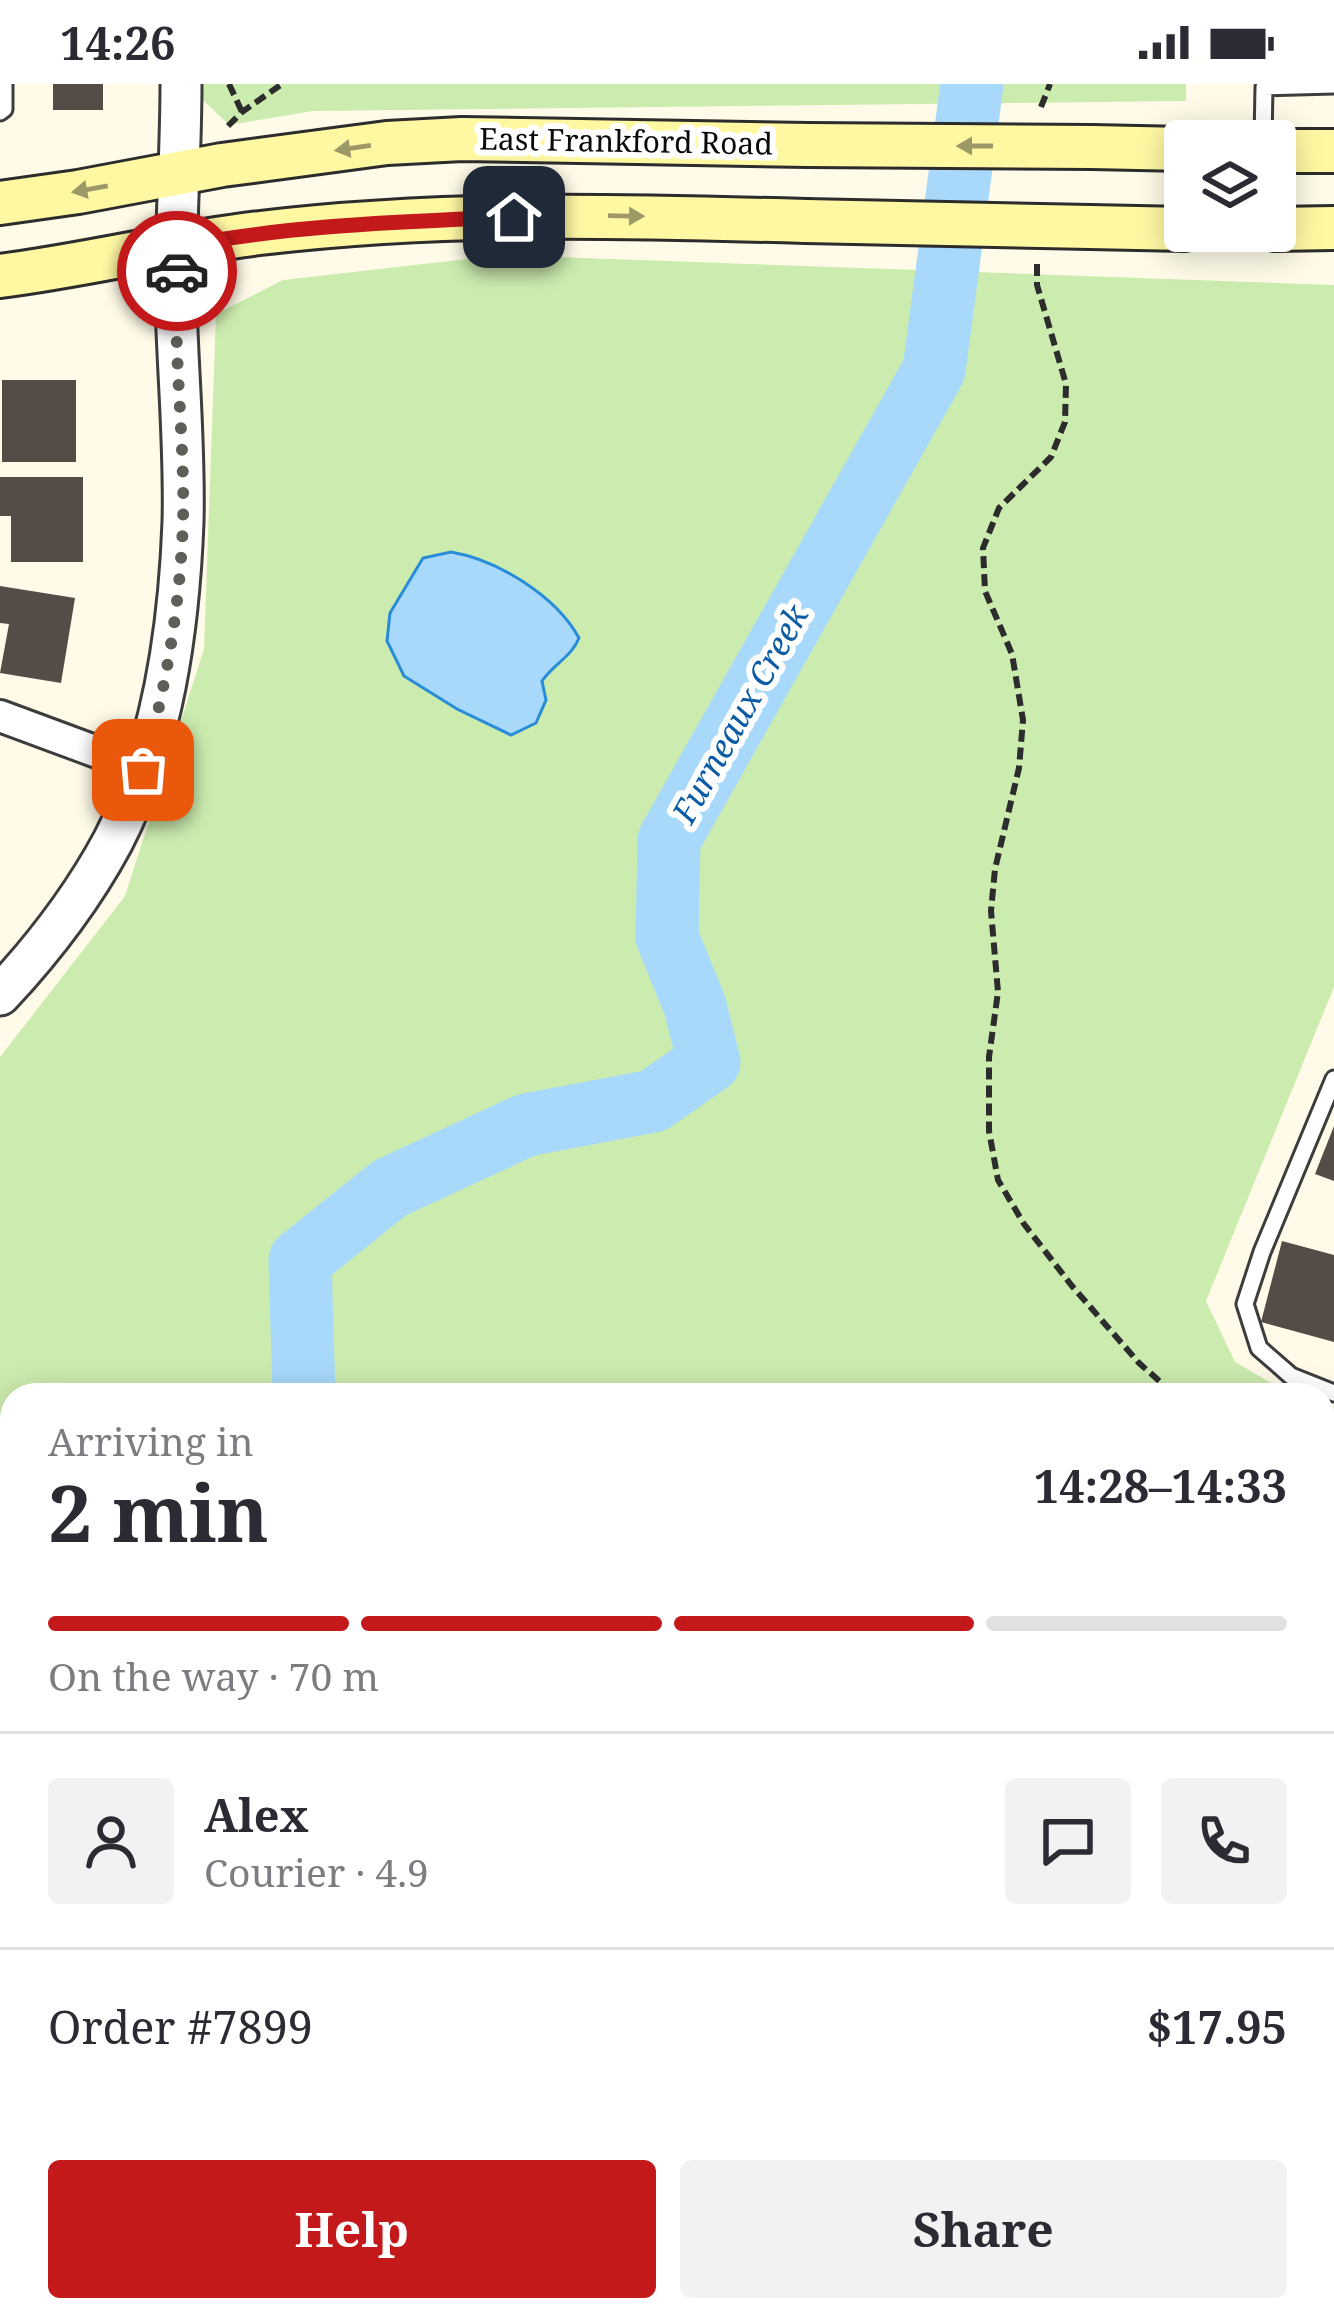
<!DOCTYPE html>
<html lang="en">
<head>
<meta charset="utf-8">
<style>
  body { margin:0; font-family:"Noto Serif",serif; background:#f2f2f3; color:#2b2b33; height:100vh; display:flex; flex-direction:column; font-size:45px; white-space:nowrap }
  * { box-sizing:border-box; margin:0 }
  p { font-size:39px; color:#7c7c81 }
  .icon { flex:none; width:66px; height:66px; fill:none; stroke:currentColor; stroke-width:2; stroke-linecap:round; stroke-linejoin:round }
  .map { position:relative; flex:1; overflow:hidden }
  .drawer { position:absolute; left:0px; top:1299px; width:1335px; height:939px; display:flex; flex-direction:column; background:#fff; border-radius:36px 36px 0 0; box-shadow:0 6px 30px #0003 }
  .drawer>* { flex:none }
  .tools { position:absolute; left:1164px; top:36px; display:grid; gap:24px }
  .tools a { display:grid; place-items:center; width:132px; height:132px; border-radius:12px; background:#fff; box-shadow:0 6px 30px #0003; font-size:60px }
  .pin { position:absolute; display:grid; place-items:center; width:102px; height:102px; color:#fff; margin:-51px; border-radius:24px; box-shadow:0 6px 18px #0006 }
  .courier { position:absolute; display:grid; place-items:center; width:120px; height:120px; margin:-60px; border:9px solid #c4191b; border-radius:50%; background:#fff; color:#222; box-shadow:0 3px 15px #0007 }
  .summary em { font-style:normal; font-weight:700 }
  .summary div { display:flex; flex-direction:column-reverse }
  .summary { display:flex; align-items:center; justify-content:space-between; height:204px; padding:0 48px }
  h1 { font-size:78px; font-weight:700; line-height:90px }
  .bar { display:grid; grid-template-columns:repeat(4,1fr); gap:18px 12px; align-content:center; height:144px; padding:0 48px }
  .bar i { height:15px; border-radius:9px; background:#e1e1e2 }
  .bar .on { background:#c4191b }
  .bar p { grid-column:span 4 }
  .line { display:flex; align-items:center; gap:30px; padding:0 48px; border-top:3px solid #e1e1e2 }
  .line div { flex:1 }
  .round { display:grid; place-items:center; flex:none; width:126px; height:126px; border-radius:12px; background:#f2f2f3 }
  .primary-button { display:flex; gap:24px; margin-top:auto; padding:24px 48px }
  .primary-button a { flex:1; height:138px; border-radius:12px; background:#c4191b; color:#fff; font-size:48px; font-weight:700; line-height:138px; text-align:center }
  .primary-button a+a { background:#f2f2f3; color:#2b2b33 }
  .status { display:flex; justify-content:space-between; align-items:center; height:84px; padding:0 60px; background:#fff; direction:ltr }
  .status svg { height:33px; fill:currentColor }
  .map>svg:first-child { display:block }
  .green { fill:#ccecaf }
  .water { fill:#a8d9fb; stroke:#298cd8; stroke-width:3 }
  .lines { fill:none; stroke-linecap:round; stroke-linejoin:round }
  .stream { stroke:#298cd8; stroke-width:10 }
  .river { stroke:#a8d9fb; stroke-width:63 }
  .building { fill:#544c46 }
  .service-casing { stroke:#3d3d3d; stroke-width:21 }
  .minor-casing { stroke:#3d3d3d; stroke-width:36 }
  .tertiary-casing { stroke:#3d3d3d; stroke-width:45 }
  .secondary-casing { stroke:#2c2c2c; stroke-width:48 }
  .path { stroke:#2c2c2c; stroke-width:6; stroke-dasharray:12 6; stroke-linecap:butt }
  .service { stroke:#fff; stroke-width:15 }
  .minor { stroke:#fff; stroke-width:30 }
  .tertiary { stroke:#fff; stroke-width:39 }
  .secondary { stroke:#fff8a3; stroke-width:42 }
  .secondary-bridge-casing { stroke:#2c2c2c; stroke-width:48; stroke-linecap:butt }
  .secondary-bridge { stroke:#fff8a3; stroke-width:42 }
  .oneway { fill:#9d9966 }
  .done { stroke:#605e58; stroke-width:12; stroke-dasharray:0 21.6 }
  .route { stroke:#c4191b; stroke-width:15 }
  .labels { text-anchor:middle; stroke-width:12; stroke-linejoin:round; paint-order:stroke }
  .street-label { font-size:30px; fill:#0a0a0a; stroke:#fff }
  .water-label { font-size:33px; font-style:italic; fill:#0b5ca4; stroke:#fff }
</style>
</head>
<body>
<div class="status"><b>14:26</b><svg viewBox="0 0 49 12"><path d="M0 12V9h3v3zM5 12V6h3v6zM10 12V3h3v9zM15 12V0h3v12zM26 1h20v11H26zM47 4h2v5h-2z"/></svg></div>
<div class="map">
<svg width="1334" height="2237" viewBox="0 0 1334 2237">
  <rect width="100%" height="100%" fill="#fffbe8"/>
  <path class="green" d="M201,0h985v17l-873,10 -84,14 -28,-27z
    M502,171l832,30v702l-128,314 29,61 57,33h-1280v915h276l-1,11h-287v-1264l125,-161 79,-247 12,-335 67,-34z
    M1323,1329l11,7v578h-11z"/>
  <path class="water" d="M451,468c47,8 105,44 128,86 -7,18 -25,26 -37,43l4,19 -10,23 -25,12 -54,-26 -53,-33 -17,-35 3,-28 33,-55z"/>
  <g class="lines">
    <path class="stream" d="M1323,1671l11,5"/>
    <path class="river" d="M304,1311l-4,-135 90,-72 136,-63 127,-24 56,-39 -14,-56 -28,-69 2,-97 265,-470 38,-286
      M0,2080l12,-4"/>
  </g>
  <path class="building" d="M53,0h50v26h-50z
    M2,296h74v82h-74z
    M0,393h83v85h-72v-46h-11z
    M0,502l75,12 -14,85 -61,-10 9,-49 -9,-1z
    M1334,1042v55l-19,-7z
    M1282,1157l52,14v87l-73,-20z
    M1323,1970h10v98h-10z
    M1186,2226h72v5h-72z"/>
  <g class="lines">
    <defs>
      <path id="service" d="M0,28l4,-3v-25
        M1263,57l1,-54 70,-2
        M1334,995l-72,173 -17,52 14,44 32,28 43,17
        M818,2237l1,-11
        M1298,2237l1,-11"/>
      <path id="minor" d="M0,632l143,53
        M1323,2152h11
        M353,2237l2,-11
        M1074,2237v-11"/>
      <path id="tertiary" d="M0,911c43,-46 83,-98 113,-154 50,-96 66,-212 70,-319 2,-73 -5,-146 -7,-219 -1,-73 5,-146 5,-219"/>
      <path id="secondary" d="M1092,63l93,2
        M1275,67h59
        M0,119l78,-11 144,-27 165,-22 75,-4 346,6
        M1090,143l95,2
        M1275,145l59,-1
        M0,192c87,-11 173,-33 260,-43 182,-22 364,-17 546,-12"/>
    </defs>
    <use href="#service" class="service-casing"/>
    <use href="#minor" class="minor-casing"/>
    <use href="#tertiary" class="tertiary-casing"/>
    <use href="#secondary" class="secondary-casing"/>
    <path class="path" d="M229,0l13,28
      M1041,23l9,-23
      M228,42l14,-14 40,-28
      M1037,180v21l29,99 -1,38 -14,35 -52,51 -16,40 2,43 27,63 11,66 -4,48 -24,101 -4,42 7,81 -9,65v74l9,49 26,44 48,62 67,77 36,32
      M1323,1440l11,10
      M1323,1690l11,-25
      M1323,1812l11,2
      M0,2213l12,-5"/>
    <use href="#service" class="service"/>
    <use href="#minor" class="minor"/>
    <use href="#tertiary" class="tertiary"/>
    <use href="#secondary" class="secondary"/>
    <defs>
      <path id="secondary-bridge" d="M808,61l284,2
        M806,137l284,6"/>
    </defs>
    <use href="#secondary-bridge" class="secondary-bridge-casing"/>
    <use href="#secondary-bridge" class="secondary-bridge"/>
  </g>
  <defs><path id="oneway-solid" d="M-6-.8H1V-3.2L6.5 0L1 3.2V.8H-6Z" transform="scale(3)"/></defs>
  <g class="oneway">
    <use href="#oneway-solid" transform="translate(975 62) rotate(-180)"/>
    <use href="#oneway-solid" transform="translate(353 64) rotate(172)"/>
    <use href="#oneway-solid" transform="translate(90 105) rotate(170)"/>
    <use href="#oneway-solid" transform="translate(626 132) rotate(1)"/>
  </g>
  <g class="lines">
    <path class="done" d="M143,686c23,-82 37,-163 40,-248 2,-83 -10,-167 -6,-251"/>
    <path class="route" d="M177,187l1,-24c111,-22 223,-25 336,-30"/>
  </g>
  <g class="labels">
    <g class="street-label">
      <text transform="translate(626 58) rotate(1)" y="10">East Frankford Road</text>
    </g>
    <g class="water-label">
      <text transform="translate(740 630) rotate(-61)" y="12">Furneaux Creek</text>
    </g>
  </g>
</svg>
<div class="tools">
<a><svg class="icon" aria-label="layers" viewBox="0 0 24 24"><path d="M12 4l9 5-9 5-9-5zM3 14l9 5 9-5"/></svg></a>
</div>
<div class="pin" style="left:143px;top:686px;background:#ea580c"><svg class="icon" aria-label="bag" viewBox="0 0 24 24"><path d="M5 8h14l-1 12H6zM9 8a3 3 0 0 1 6 0"/></svg></div>
<div class="pin" style="left:514px;top:133px;background:#1f2937"><svg class="icon" aria-label="home" viewBox="0 0 24 24"><path d="M3 11l9-7 9 7M6 9v11h12V9"/></svg></div>
<div class="courier" style="left:177px;top:187px"><svg class="icon" aria-label="car" viewBox="0 0 24 24"><path d="M5 17H2v-5l4-1 3-4h7l3 4 3 1v5h-3M9 17h6M6 11h13"/><circle cx="7" cy="17" r="2"/><circle cx="17" cy="17" r="2"/></svg></div>
<section class="drawer">
<div class="summary"><div><h1>2 min</h1><p>Arriving in</p></div><em>14:28–14:33</em></div>
<div class="bar"><i class="on"></i><i class="on"></i><i class="on"></i><i></i><p>On the way · 70 m</p></div>
<div class="line" style="height:216px"><a class="round"><svg class="icon" aria-label="person" viewBox="0 0 24 24"><circle cx="12" cy="8" r="4"/><path d="M4 21q1-7 8-7t8 7"/></svg></a><div><b>Alex</b><p>Courier · 4.9</p></div><a class="round"><svg class="icon" aria-label="chat" viewBox="0 0 24 24"><path d="M4 5h16v11H9l-5 4z"/></svg></a><a class="round"><svg class="icon" aria-label="phone" viewBox="0 0 24 24"><path d="M5 4h4l2 5-3 2q2 4 5 5l2-3 5 2v4C11 20 4 13 5 4z"/></svg></a></div>
<div class="line" style="height:156px"><div>Order #7899</div><b>$17.95</b></div>
<div class="primary-button"><a>Help</a><a>Share</a></div>
</section>
</div>
</body>
</html>
